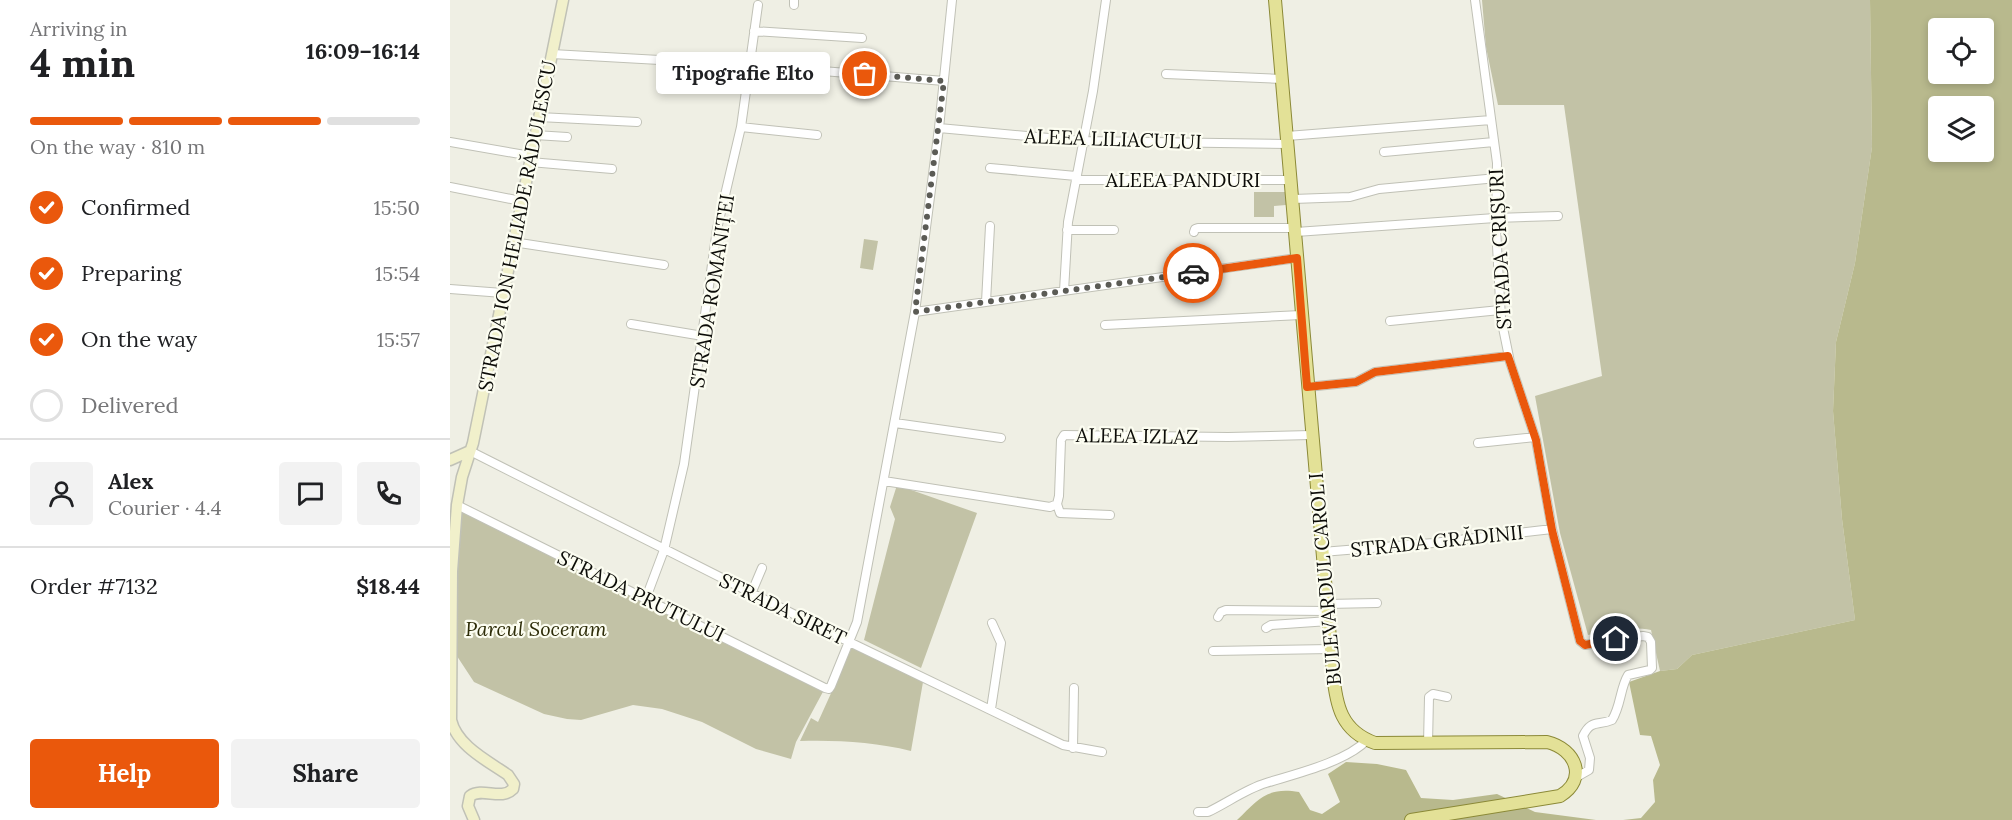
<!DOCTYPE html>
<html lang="en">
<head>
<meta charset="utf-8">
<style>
  body { margin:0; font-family:Lora,serif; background:#f2f2f2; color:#202124; height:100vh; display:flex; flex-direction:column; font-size:22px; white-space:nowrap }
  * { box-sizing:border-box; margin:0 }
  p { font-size:20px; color:#757577 }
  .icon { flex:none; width:33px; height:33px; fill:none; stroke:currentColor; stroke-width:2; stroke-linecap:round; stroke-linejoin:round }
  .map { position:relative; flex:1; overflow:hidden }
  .details { display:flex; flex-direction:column; background:#fff; width:450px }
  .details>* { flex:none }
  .buttons { position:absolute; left:1478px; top:18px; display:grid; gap:12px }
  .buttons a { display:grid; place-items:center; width:66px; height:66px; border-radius:6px; background:#fff; box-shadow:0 3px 9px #0003; font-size:30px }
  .pin { position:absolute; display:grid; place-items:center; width:51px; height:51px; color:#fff; margin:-26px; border:3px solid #fff; border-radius:50%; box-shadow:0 2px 6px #0007 }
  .courier { position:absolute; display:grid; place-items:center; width:60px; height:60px; margin:-30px; border:4px solid #ea580c; border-radius:50%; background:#fff; color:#222; box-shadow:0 2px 8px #0007 }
  .bubble { position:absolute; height:42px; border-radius:6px; background:#fff; box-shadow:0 3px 9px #0003; font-size:20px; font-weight:700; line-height:42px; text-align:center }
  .overview em { font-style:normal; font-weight:700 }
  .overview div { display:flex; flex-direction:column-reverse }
  .overview { display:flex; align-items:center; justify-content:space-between; height:102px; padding:0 30px }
  h1 { font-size:39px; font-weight:700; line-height:45px }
  .bar { display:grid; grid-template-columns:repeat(4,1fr); gap:9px 6px; align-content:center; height:72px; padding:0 30px }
  .bar i { height:8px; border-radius:4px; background:#e0e0e0 }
  .bar .current { background:#ea580c }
  .bar p { grid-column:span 4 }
  .line { display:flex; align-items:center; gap:15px; padding:0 30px; border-top:2px solid #e0e0e0 }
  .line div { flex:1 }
  .round { display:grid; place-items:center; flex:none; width:63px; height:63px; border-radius:6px; background:#f2f2f2 }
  ol { padding:0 30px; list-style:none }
  li { display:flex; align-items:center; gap:18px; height:66px }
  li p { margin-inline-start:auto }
  li .icon { padding:6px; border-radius:50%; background:#ea580c; color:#fff; stroke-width:4 }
  li:last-child { color:#757577 }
  li i { width:33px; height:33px; border:3px solid #e0e0e0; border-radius:50% }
  .button { display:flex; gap:12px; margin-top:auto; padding:12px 30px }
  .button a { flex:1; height:69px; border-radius:6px; background:#ea580c; color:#fff; font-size:24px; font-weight:700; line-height:69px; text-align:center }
  .button a+a { background:#f2f2f2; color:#202124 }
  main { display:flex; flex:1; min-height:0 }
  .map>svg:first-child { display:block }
  .green { fill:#c2c2a6 }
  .forest { fill:#b8b98d; fill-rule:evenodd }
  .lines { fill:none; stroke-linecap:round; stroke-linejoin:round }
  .street-casing { stroke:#c0c1b6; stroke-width:10 }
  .secondary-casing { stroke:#c0c1b6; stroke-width:13 }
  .primary-casing { stroke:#8b8937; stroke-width:14 }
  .street { stroke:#fff; stroke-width:8 }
  .secondary { stroke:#f1f0cb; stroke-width:10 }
  .primary { stroke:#e3e197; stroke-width:12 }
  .done { stroke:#5b5b55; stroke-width:6; stroke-dasharray:0 10.8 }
  .route { stroke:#ea580c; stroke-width:8 }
  .labels { text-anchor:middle; stroke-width:4.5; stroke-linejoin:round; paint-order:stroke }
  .street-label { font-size:20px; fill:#0c0c08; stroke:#fcfdf1 }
  .park-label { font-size:20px; font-style:italic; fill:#2d2c08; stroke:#fcfdf1 }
</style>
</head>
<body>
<main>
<section class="details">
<div class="overview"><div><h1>4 min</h1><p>Arriving in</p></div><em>16:09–16:14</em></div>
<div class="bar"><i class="current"></i><i class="current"></i><i class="current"></i><i></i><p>On the way · 810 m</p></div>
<ol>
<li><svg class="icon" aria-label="check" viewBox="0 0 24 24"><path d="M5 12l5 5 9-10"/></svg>Confirmed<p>15:50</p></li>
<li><svg class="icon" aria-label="check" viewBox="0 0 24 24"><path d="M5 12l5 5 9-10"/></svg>Preparing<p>15:54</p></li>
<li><svg class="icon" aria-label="check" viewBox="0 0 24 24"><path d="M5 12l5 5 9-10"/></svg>On the way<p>15:57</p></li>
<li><i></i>Delivered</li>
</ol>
<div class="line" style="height:108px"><a class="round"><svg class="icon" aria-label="person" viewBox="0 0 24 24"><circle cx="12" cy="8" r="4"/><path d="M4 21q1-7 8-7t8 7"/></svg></a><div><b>Alex</b><p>Courier · 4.4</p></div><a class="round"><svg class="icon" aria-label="chat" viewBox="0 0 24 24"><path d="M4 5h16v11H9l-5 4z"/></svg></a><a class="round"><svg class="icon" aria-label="phone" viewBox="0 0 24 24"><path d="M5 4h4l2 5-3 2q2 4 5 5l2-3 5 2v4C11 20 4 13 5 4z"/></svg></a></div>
<div class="line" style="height:78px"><div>Order #7132</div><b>$18.44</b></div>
<div class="button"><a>Help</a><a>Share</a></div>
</section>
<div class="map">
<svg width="1562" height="820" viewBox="0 0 1562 820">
  <rect width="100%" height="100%" fill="#efefe4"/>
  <path class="green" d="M1032,0h388l2,147 -17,116 -19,79 -3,69 9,108 13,101 -163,35 -15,14 -17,2 -9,-41c-22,-4 -42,1 -63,5l-28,-102 -25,-137 67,-20 -38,-271h-66l-12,-58z
    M804,192h32v13l-12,1v11h-20z
    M414,239l14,2 -5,29 -13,-2z
    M447,485l80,28 -56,155 -57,-28 31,-121 -5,-12z
    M7,505l368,183 -29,54 -5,17 -35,-10 -54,-27 -40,-13 -29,-4 -52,15 -14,-1 -23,-5 -70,-32 -23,-35z
    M402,647l71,35 -12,69c-36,-9 -73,-11 -111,-10l11,-23 7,4z"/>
  <path class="forest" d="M1420,0h142v820h-389l18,-2 14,-16 -2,-22 7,-15 -9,-29 -11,-1 -11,-53 31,-11 17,-2 15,-14 163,-35 -13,-101 -9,-108 3,-69 19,-79 17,-116zM1533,28v46h-45v-46zM1533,106v46h-45v-46z
    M896,762l31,2 29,6 15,28 32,2 44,-6 38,18 61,8h-359c22,-21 29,-33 62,-28l11,18 12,4 18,-12 -12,-28z"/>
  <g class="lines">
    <defs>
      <path id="street" d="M1025,0l22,163 -1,65 5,90 9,44 26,78 16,89 28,112 5,4 58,-9 5,1 3,5 1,26 -2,2 -22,5c-8,13 -7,31 -16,45 -14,6 -21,-1 -29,16l7,22 -1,12 -14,8
        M344,5v-5
        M304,31l108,7
        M102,54l197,11 195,16
        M716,74l116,5
        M89,117l98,5
        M291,127l76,8
        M489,128l143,13 206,3
        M85,135l32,2
        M837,136l204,-16
        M0,142l81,14
        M934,152l110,-10
        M80,162l82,7
        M540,168l86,8
        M626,180h215
        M0,187l71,14
        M843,199l57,-2 29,-8 118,-11
        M617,230h47
        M744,232l1,-3 3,-1h97
        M846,232l199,-14 63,-2
        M63,242l151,23
        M0,289l53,4
        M614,291l4,-69 25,-131 13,-91
        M536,302l4,-76
        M465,312l382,-54
        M940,321l110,-11
        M181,324l72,12
        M655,325l196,-10
        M857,387l49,-5 19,-10 133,-16
        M445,423l106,15
        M1028,443l57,-6
        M20,451l371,187 222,107 39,7
        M434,481l166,26 7,-3
        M607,504l2,-8 2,-56 3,-5 164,2 83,-2
        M607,504l3,9 50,2
        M7,505l368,183 4,1 2,-3 26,-64 58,-310 24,-184 13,-128
        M872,552l111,-9 119,-14
        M301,594l11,-26
        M196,598l18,-48 20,-86 33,-235 24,-102 17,-122
        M877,604l50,-1
        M768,617l3,-5 5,-2 102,1
        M816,628l5,-3 58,-4
        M763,651l118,-2
        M541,709l10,-66 -9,-20
        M978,744l1,-47 4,-3 14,3
        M623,748l1,-60
        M748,812h10c19,-9 38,-23 58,-29 29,-9 80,-21 101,-43"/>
      <path id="secondary" d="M0,460l20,-9
        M24,820l-6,-14 2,-10c13,-9 31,5 43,-7l1,-5 -6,-9c-20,-14 -51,-29 -57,-55l1,-149 5,-66 5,-28 11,-34 90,-443"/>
      <path id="primary" d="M825,0l58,673c3,32 8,58 42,70l172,-1c29,7 41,37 13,54l-149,24"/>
    </defs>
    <use href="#street" class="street-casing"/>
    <use href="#secondary" class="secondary-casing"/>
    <use href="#primary" class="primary-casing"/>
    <use href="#street" class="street"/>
    <use href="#secondary" class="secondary"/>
    <use href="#primary" class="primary"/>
  </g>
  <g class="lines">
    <path class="done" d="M415,74l79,7 -29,231 278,-39"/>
    <path class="route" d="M743,273l104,-15 10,129 49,-5 19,-10 133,-16 28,84 16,90 28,111 5,4 31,-6"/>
  </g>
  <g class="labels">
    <g class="street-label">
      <text transform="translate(663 139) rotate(2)" y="7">ALEEA LILIACULUI</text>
      <text x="733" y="187">ALEEA PANDURI</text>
      <text transform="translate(67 226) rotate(-79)" y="7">STRADA ION HELIADE RĂDULESCU</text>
      <text transform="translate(1050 249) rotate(-93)" y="7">STRADA CRIȘURI</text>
      <text transform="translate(262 291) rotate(-81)" y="7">STRADA ROMANIȚEI</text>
      <text transform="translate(687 436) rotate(1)" y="7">ALEEA IZLAZ</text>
      <text transform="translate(987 541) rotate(-6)" y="7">STRADA GRĂDINII</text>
      <text transform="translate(875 579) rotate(-95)" y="7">BULEVARDUL CAROL I</text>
      <text transform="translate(191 596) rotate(26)" y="7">STRADA PRUTULUI</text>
      <text transform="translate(333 609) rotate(26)" y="7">STRADA SIRET</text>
    </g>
    <g class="park-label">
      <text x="86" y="636">Parcul Soceram</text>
    </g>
  </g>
</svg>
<div class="buttons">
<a><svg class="icon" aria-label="locate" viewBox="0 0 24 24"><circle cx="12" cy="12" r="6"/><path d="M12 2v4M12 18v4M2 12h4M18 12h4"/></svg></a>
<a><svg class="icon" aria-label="layers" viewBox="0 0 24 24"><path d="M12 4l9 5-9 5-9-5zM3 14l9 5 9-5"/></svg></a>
</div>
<div class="pin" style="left:415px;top:74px;background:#ea580c"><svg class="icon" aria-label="bag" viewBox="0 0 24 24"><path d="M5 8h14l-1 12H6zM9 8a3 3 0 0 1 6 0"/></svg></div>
<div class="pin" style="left:1166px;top:639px;background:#1f2937"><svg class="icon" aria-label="home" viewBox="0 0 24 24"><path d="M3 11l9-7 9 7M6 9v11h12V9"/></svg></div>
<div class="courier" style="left:743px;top:273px"><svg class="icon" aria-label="car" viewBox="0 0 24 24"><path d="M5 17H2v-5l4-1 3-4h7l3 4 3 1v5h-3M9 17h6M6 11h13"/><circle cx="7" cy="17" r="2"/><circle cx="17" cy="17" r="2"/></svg></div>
<div class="bubble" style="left:206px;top:52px;width:174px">Tipografie Elto</div>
</div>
</main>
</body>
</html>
